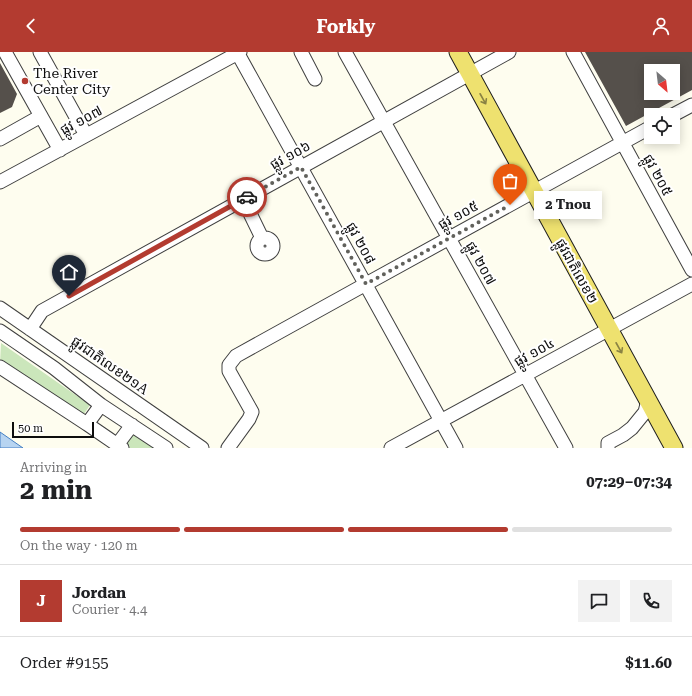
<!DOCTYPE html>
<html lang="en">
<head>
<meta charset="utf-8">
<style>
  body { margin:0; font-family:"Roboto Serif","Noto Sans Khmer",serif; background:#f2f2f2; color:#202124; height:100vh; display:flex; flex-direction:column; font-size:15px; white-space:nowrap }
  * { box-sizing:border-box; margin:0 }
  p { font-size:13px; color:#757577 }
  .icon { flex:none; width:22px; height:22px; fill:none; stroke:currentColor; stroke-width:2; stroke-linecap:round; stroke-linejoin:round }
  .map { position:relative; height:396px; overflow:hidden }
  .details { display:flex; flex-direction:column; background:#fff; flex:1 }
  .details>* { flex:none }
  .needle { width:26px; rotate:152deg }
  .controls { position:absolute; left:644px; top:12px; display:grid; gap:8px }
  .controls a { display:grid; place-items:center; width:36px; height:36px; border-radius:0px; background:#fff; box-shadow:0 2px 10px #0003; font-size:20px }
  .scale { position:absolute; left:12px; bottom:10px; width:82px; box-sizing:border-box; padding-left:4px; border:2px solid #0d0d0d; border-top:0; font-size:11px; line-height:14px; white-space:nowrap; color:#0d0d0d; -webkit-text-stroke:3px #fff; paint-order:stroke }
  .pin { position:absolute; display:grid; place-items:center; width:34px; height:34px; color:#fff; margin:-41px -17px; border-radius:50% 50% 50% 0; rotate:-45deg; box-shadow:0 0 4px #0007 }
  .pin .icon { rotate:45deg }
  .courier { position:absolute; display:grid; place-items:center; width:40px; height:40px; margin:-20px; border:3px solid #b33b30; border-radius:50%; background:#fff; color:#222; box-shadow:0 1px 5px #0007 }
  .bubble { position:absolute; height:28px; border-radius:0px; background:#fff; box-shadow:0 2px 10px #0003; font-size:13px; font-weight:700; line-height:28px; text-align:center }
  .head em { font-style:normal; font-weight:700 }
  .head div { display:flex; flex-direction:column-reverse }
  .head { display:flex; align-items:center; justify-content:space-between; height:68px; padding:0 20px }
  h1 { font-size:26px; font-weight:700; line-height:30px }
  .bar { display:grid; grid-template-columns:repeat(4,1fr); gap:6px 4px; align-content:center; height:48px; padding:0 20px }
  .bar i { height:5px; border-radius:3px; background:#e0e0e0 }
  .bar .current { background:#b33b30 }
  .bar p { grid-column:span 4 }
  .line { display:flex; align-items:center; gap:10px; padding:0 20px; border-top:1px solid #e0e0e0 }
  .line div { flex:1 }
  .round { display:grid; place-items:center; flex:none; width:42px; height:42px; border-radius:0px; background:#f2f2f2 }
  header { display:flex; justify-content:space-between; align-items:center; height:52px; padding:0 20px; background:#b33b30; color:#fff; font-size:18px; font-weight:700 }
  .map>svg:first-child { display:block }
  .green { fill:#cbe6bb }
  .water { fill:#b7d4f1; stroke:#447fc3 }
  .building { fill:#55504b; fill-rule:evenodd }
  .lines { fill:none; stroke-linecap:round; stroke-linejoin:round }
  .minor-casing { stroke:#404040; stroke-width:15 }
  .major-casing { stroke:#1e1e1e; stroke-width:19 }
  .minor { stroke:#fff; stroke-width:13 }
  .major { stroke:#eee16f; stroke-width:17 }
  .oneway { stroke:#898243 }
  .done { stroke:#61615c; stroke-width:4; stroke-dasharray:0 7.2 }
  .route { stroke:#b33b30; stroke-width:5 }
  .poi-dot { fill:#b33b30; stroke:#fff; stroke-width:1.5 }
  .labels { text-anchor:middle; stroke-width:4; stroke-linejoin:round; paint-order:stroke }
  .poi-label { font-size:14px; fill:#0d0d0d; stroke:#fff; text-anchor:start }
  .street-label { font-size:14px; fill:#0d0d0d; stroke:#fff }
</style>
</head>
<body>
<header><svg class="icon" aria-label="back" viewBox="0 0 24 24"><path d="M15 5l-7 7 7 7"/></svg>Forkly<svg class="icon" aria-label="person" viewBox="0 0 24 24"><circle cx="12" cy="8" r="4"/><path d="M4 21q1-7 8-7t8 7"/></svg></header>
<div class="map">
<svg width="692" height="396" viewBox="0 0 692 396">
  <rect width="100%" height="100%" fill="#fefdef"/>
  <path class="green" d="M1,291l89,62 -10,15 -80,-56z
    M134,380l22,16h-31l-2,-1z"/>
  <path class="water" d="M0,380l23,16h-23z"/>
  <path class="building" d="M585,0h107v38l-66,36zM651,19h22v22h-22z
    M0,11l17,31 -5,13 -12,6z"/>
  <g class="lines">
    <defs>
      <path id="minor" d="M5,0l55,98
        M40,0l46,83
        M237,0l219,396
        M301,0l14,27
        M345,0l221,396
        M573,0l119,218
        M673,63l19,-10
        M0,87l41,-23
        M0,130l240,-130
        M243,147l19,39
        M257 194a8 8 0 1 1 16 0a8 8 0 1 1-16 0Z
        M0,256l202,140
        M30,277l12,-18 467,-259
        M0,279l54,37 47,37 65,43
        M0,315l87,57 14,-19
        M87,372l35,24
        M117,393l15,-20
        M228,396l21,-29 3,-7 -23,-41v-6l7,-9 130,-72 285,-157
        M391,396l301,-164
        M608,396v-5l15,-8 9,-7 13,-16 3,-12"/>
      <path id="major" d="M458,0l216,396"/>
    </defs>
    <use href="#minor" class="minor-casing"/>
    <use href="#major" class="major-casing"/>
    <use href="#minor" class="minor"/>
    <use href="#major" class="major"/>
  </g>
  <defs><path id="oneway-shaft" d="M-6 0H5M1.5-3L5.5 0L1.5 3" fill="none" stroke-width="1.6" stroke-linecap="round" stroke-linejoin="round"/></defs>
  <g class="oneway">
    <use href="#oneway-shaft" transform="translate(483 47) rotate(61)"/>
    <use href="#oneway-shaft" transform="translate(619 296) rotate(61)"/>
  </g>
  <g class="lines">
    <path class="done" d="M247,145l54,-30 65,117 144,-79"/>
    <path class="route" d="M69,244l178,-99"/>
  </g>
  <circle class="poi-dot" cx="25" cy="29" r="4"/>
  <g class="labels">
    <g class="poi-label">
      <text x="33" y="26">The River<tspan x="33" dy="16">Center City</tspan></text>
    </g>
    <g class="street-label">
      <text transform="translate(81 68) rotate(-28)" y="5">ផ្លូវ ១០៧</text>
      <text transform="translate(290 103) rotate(-29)" y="5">ផ្លូវ ១០៦</text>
      <text transform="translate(658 123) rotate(61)" y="5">ផ្លូវ ២០៥</text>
      <text transform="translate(458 163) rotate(-29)" y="5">ផ្លូវ ១០៥</text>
      <text transform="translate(361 191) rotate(61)" y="5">ផ្លូវ ២០៨</text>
      <text transform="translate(481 211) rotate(61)" y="5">ផ្លូវ ២០៧</text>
      <text transform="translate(577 219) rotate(61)" y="5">ផ្លូវជាតិលេខ២</text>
      <text transform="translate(534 300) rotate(-29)" y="5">ផ្លូវ ១០៤</text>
      <text transform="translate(110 313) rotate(35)" y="5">ផ្លូវជាតិលេខ២១A</text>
    </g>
  </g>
</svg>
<div class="controls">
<a><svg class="needle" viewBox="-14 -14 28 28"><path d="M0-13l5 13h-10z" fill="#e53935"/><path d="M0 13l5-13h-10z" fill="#757577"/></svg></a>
<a><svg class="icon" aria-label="locate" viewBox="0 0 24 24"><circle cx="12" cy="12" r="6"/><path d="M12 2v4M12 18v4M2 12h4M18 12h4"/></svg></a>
</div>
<div class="scale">50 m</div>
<div class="pin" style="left:510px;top:153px;background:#ea580c"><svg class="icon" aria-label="bag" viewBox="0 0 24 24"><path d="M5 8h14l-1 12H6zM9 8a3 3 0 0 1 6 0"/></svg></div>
<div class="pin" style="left:69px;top:244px;background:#1f2937"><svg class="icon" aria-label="home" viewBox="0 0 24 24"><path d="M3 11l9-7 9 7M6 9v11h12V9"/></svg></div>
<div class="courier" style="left:247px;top:145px"><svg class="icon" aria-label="car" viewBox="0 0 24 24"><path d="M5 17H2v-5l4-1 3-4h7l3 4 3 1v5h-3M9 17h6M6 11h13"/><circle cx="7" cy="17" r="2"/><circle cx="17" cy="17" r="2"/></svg></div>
<div class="bubble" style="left:534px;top:139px;width:68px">2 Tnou</div>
</div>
<section class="details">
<div class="head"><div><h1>2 min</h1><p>Arriving in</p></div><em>07:29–07:34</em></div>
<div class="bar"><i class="current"></i><i class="current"></i><i class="current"></i><i></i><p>On the way · 120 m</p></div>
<div class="line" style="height:72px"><b class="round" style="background:#b33b30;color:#fff">J</b><div><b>Jordan</b><p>Courier · 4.4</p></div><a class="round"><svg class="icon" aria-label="chat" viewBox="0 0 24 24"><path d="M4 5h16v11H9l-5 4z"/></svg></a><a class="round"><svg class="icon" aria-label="phone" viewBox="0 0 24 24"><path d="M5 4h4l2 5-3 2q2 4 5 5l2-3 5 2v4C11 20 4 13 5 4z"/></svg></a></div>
<div class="line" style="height:52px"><div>Order #9155</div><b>$11.60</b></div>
</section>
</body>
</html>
